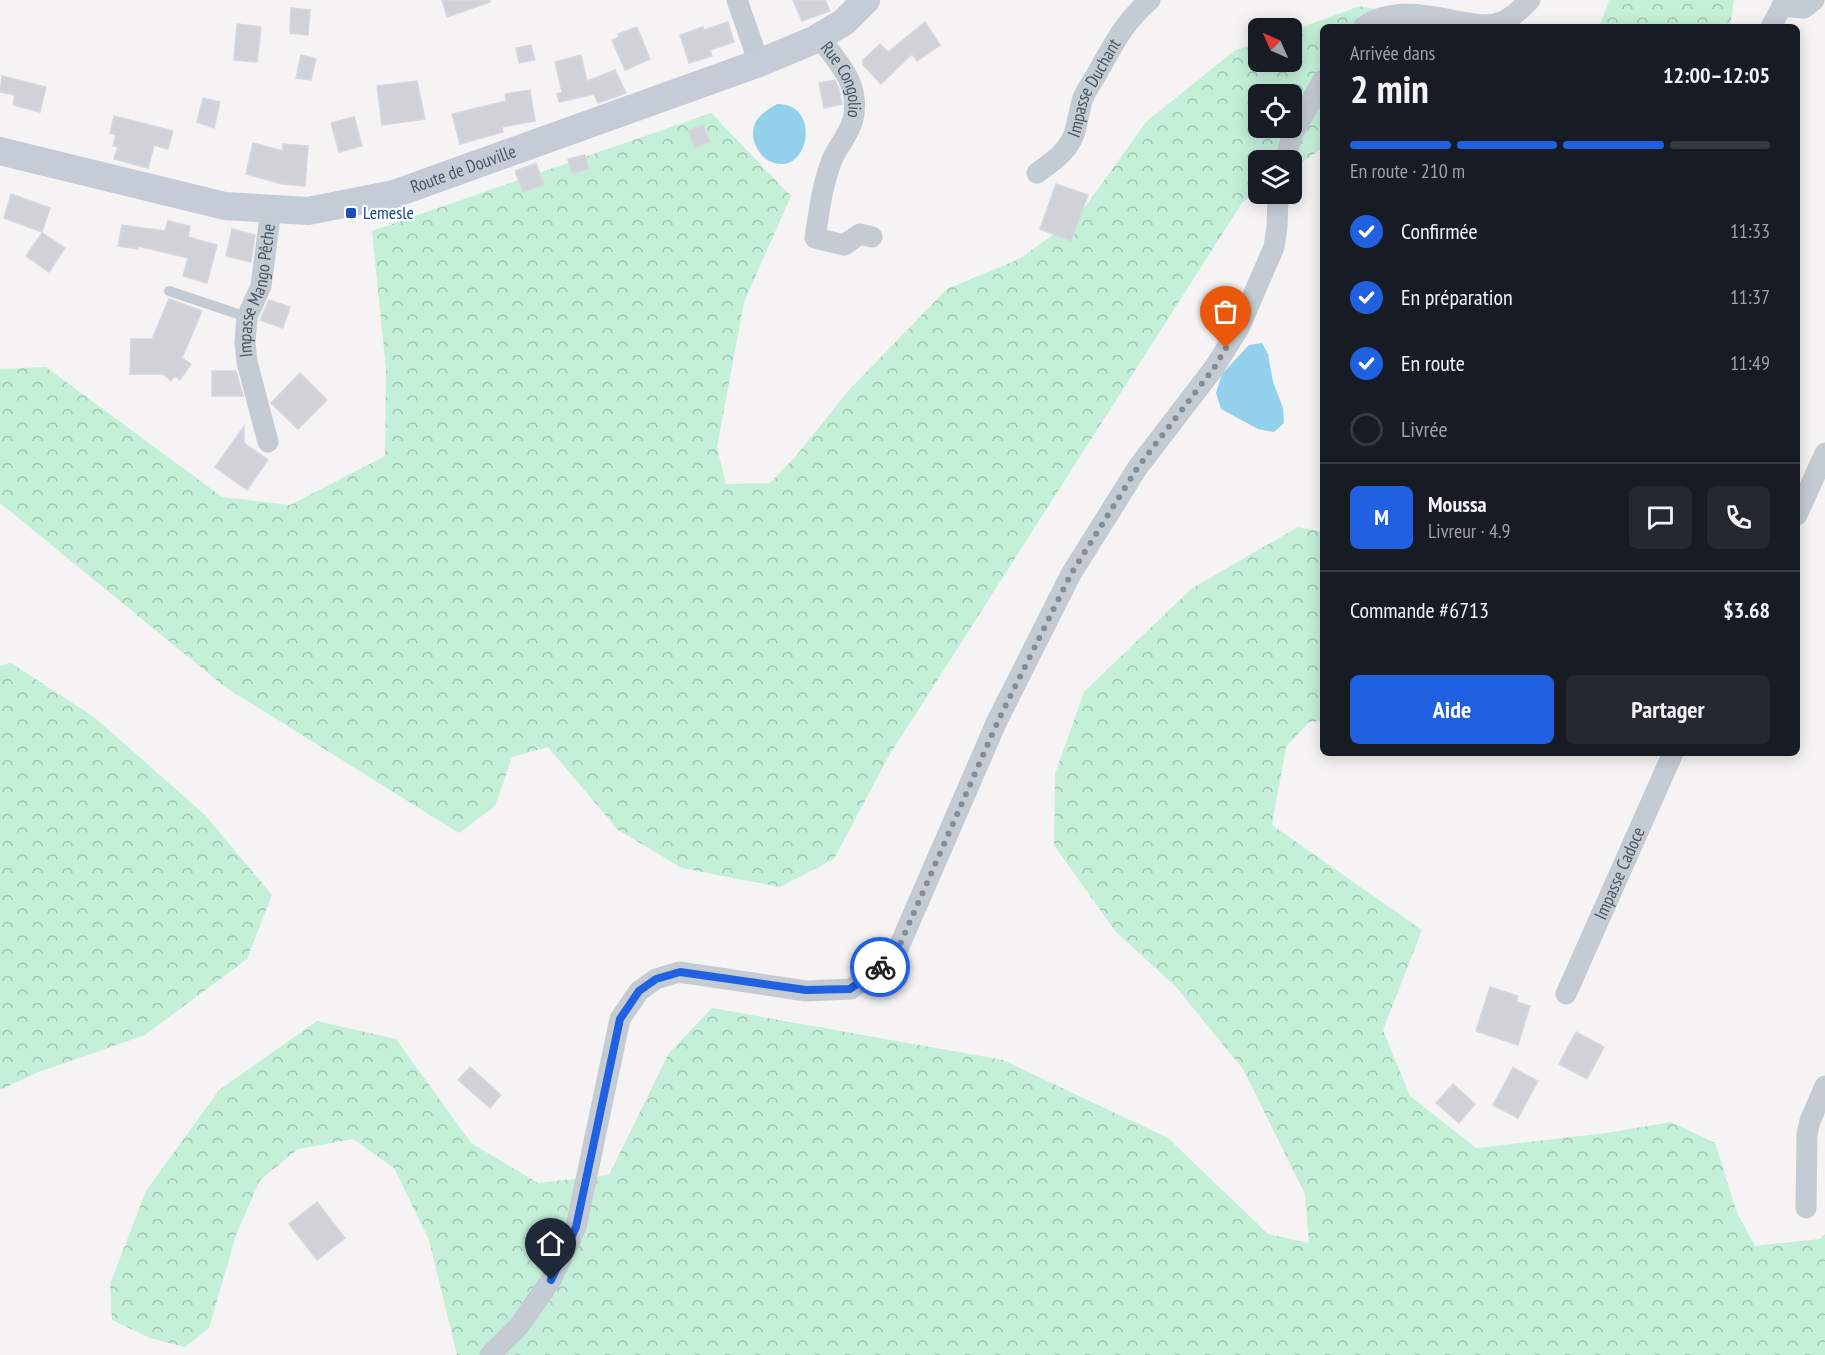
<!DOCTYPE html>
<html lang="fr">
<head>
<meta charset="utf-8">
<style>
  body { margin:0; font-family:"PT Sans Narrow",sans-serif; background:#242831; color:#f1f3f6; height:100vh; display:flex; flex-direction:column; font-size:22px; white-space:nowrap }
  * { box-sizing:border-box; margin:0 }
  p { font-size:20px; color:#9ea1a6 }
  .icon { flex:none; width:33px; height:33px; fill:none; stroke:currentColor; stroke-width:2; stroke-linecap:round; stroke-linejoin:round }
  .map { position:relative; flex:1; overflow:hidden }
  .side { position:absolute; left:1320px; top:24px; width:480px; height:732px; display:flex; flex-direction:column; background:#171b24; border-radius:9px; box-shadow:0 3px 15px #0003 }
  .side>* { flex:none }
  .needle { width:39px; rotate:315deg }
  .tools { position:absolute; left:1248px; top:18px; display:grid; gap:12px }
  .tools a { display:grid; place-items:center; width:54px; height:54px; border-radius:9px; background:#171b24; box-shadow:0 3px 15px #0003; font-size:30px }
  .pin { position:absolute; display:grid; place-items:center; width:51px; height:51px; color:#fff; margin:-62px -26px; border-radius:50% 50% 50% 0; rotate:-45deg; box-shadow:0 0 6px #0007 }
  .pin .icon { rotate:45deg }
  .courier { position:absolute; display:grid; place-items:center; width:60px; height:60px; margin:-30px; border:4px solid #2061e2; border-radius:50%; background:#fff; color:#222; box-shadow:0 2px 8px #0007 }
  .head em { font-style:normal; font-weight:700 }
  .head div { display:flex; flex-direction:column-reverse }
  .head { display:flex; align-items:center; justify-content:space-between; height:102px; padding:0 30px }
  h1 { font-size:39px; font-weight:700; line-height:45px }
  .bar { display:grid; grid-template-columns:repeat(4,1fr); gap:9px 6px; align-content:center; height:72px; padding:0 30px }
  .bar i { height:8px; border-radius:4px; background:#363941 }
  .bar .selected { background:#2061e2 }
  .bar p { grid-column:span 4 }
  .line { display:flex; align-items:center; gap:15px; padding:0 30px; border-top:2px solid #363941 }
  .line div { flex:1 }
  .round { display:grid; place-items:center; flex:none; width:63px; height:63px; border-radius:9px; background:#242831 }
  ol { padding:0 30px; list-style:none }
  li { display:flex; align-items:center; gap:18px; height:66px }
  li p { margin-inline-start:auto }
  li .icon { padding:6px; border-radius:50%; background:#2061e2; color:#fff; stroke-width:4 }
  li:last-child { color:#9ea1a6 }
  li i { width:33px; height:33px; border:3px solid #363941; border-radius:50% }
  .cta { display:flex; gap:12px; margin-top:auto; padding:12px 30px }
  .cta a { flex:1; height:69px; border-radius:9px; background:#2061e2; color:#fff; font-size:24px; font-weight:700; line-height:69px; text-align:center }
  .cta a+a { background:#242831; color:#f1f3f6 }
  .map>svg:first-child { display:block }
  .forest { fill:url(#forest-crowns); fill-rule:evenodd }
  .water { fill:#93d0eb }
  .building { fill:#d0d2d7; stroke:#d7d8de; stroke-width:1.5 }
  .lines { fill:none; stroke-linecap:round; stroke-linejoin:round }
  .service { stroke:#c4cbd3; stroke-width:10 }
  .minor { stroke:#c4cbd3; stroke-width:21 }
  .secondary { stroke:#c5ccd8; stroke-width:28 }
  .done { stroke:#868c93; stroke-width:6; stroke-dasharray:0 10.8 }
  .route { stroke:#2061e2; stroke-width:8 }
  .transit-dot { fill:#1a4fb4; stroke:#fff; stroke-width:2 }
  .labels { text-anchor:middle; stroke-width:4.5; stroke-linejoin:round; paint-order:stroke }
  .street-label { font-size:18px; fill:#4b5460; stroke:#fff }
  .transit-label { font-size:18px; fill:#164399; stroke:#fff; text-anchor:start }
</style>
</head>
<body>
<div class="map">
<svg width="1825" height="1355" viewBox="0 0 1825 1355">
  <defs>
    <pattern id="forest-crowns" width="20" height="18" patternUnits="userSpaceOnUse" patternTransform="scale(1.5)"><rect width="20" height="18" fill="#c4f0d9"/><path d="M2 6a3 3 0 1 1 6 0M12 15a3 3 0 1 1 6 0" fill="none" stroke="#a1c5b3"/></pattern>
  </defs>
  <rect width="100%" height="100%" fill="#f5f3f3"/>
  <path class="forest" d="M1609,0h125l-4,27h-131z
    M1360,6l110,21h-147v121l-31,21v-9h-34v31l-16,12 -352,551 -56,105 -54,28 -98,-19 -64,-38 -70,-83 -36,10 -17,49 -36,27 -234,-146 -225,-184v-134l46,-2 176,130 68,8 95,-49 1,-87 -14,-138 339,-118 80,83 -47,106 -27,145 9,37 44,-1 26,-27 53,-66 98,-101 72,-30 58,-41 70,-97 87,-70 24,-9v20h34v-31zM1258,94h34v34h-34z
    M1298,527l25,5v189l-14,1 -23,25 -14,78 150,105 -39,100 27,66 66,52 130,-15 65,-11 44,21 22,70 18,33 65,-7 5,-5v121h-1368l-28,-115 -35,-72 -41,-29 -55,10 -38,31 -24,55 -27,93 -24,19 -35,-9 -38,-18 -2,-36 36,-93 73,-101 98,-69 79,18 75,104 67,40 71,-8 60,-122 43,-45 291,52 165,78 100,96 41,9 -4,-49 -62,-125 -67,-82 -61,-56 -61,-86 1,-71 29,-82 107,-103z
    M11,663l83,54 111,98 67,80 -25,64 -102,76 -109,38 -36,17v-424z"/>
  <path class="water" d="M777,104c46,-1 32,76 -8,57 -7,-4 -11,-10 -14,-17 -7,-21 6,-31 22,-40z
    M1262,343l6,11 5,28 10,26 1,15 -10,9 -16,-3 -37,-20 -5,-16 6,-19 27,-29z"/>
  <path class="building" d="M442,0h48v2l-43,15z
    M793,0h32l5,11 -28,10z
    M291,8l19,2 -2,25 -18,-2z
    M728,22l6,20 -24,8 2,6 -23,7 -9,-28 23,-8 1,3z
    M925,22l15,23 -23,16 -5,-7 -31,30 -18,-19v-5l17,-16 8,8z
    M237,24l24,3 -4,35 -23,-2z
    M637,27l13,32 -25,11 -13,-30 7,-3 -1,-3z
    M531,45l4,15 -16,3 -3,-15z
    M301,55l15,4 -5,21 -15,-2z
    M581,55l6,26 28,-11 11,23 -28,10 -4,-9 -35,8 -2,-8 5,-2 -7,-30z
    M2,76l44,11 -6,25 -27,-7 2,-10 -15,-3z
    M835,80l4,9 3,15 -18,4 -5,-25z
    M417,81l8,38 -43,6 -5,-39z
    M530,90l5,31 -33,6 1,5 -43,12 -8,-30 54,-13 -1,-7z
    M203,98l17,4 -6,26 -17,-6z
    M114,116l59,15 -5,18 -14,-4 -6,23 -34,-9 4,-12 -5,-1 3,-11 -6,-2z
    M354,117l8,29 -23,6 -8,-29z
    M703,125l7,17 -15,6 -7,-17z
    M253,143l30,8v-7l25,2 -3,40 -23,-2 -36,-10z
    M585,155l4,14 -17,4 -4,-14z
    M536,163l8,22 -21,7 -8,-21z
    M1056,184l32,11 -17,46 -31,-12z
    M11,194l39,14 -8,24 -38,-14z
    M168,221l22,5 -2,11 29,8 -10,38 -24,-7 5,-18 -50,-12v3l-20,-3 4,-21 43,6z
    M232,229l23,6 -4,27 -25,-6z
    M42,233l23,15 -16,24 -23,-16z
    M169,299l33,12 -20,47 9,6 -11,16 -5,-4 -4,5 -8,-7h-33l1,-35h21z
    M269,300l21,7 -7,21 -23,-8z
    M212,371h24l7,25h-31z
    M300,373l27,27 -29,29 -27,-26z
    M244,426v17l24,17 -21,30 -32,-23z
    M1490,987l28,9 -2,6 14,4 -12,39 -42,-14z
    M1576,1032l28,15 -17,32 -28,-15z
    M470,1067l31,28 -11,13 -32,-28z
    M1513,1068l25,13 -20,37 -25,-13z
    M1453,1084l22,20 -16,19 -23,-20z
    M317,1202l28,36 -28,22 -28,-36z"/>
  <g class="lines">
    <path class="service" d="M169,291l78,26"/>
    <g class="minor">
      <path d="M737,0l22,63"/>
      <path d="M1363,27c30,-21 66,-11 100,-5 10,2 22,4 32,2 13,-2 26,-15 35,-24"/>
      <path d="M1771,27l11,-21 22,2 10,-8"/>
      <path id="s1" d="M819,37c19,25 42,47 34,82 -3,15 -16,28 -21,41 -10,25 -13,52 -17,78l29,7 16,-11 12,3"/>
      <path d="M1285,160l8,-27 30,-53"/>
      <path id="s2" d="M1037,173c15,-11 30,-20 37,-39 4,-12 5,-24 9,-36 4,-10 11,-18 16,-28 15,-27 27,-50 51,-70"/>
      <path id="s3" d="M268,442l-21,-80 -2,-20 2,-25 14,-31 10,-77"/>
      <path d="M1797,515l28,-62"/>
      <path id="s4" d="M1566,994l107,-241"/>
      <path d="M1806,1208l1,-74 3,-13 15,-35"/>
      <path d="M490,1355l29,-29 32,-46 25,-53 44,-208 19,-28 17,-12 23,-7 127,19 45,-2 26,-19 21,-21 99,-228 74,-147 67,-107 76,-99 25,-40 35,-81 3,-20 1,-33"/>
    </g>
    <path class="secondary" id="s5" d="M0,151l225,55 83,5 86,-17 365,-131 55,-23 30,-18 22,-22"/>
  </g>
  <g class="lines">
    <path class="done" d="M880,967l18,-18 100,-228 73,-147 67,-107 76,-99 12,-20"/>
    <path class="route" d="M551,1280l25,-53 44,-208 19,-28 17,-12 24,-7 126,18 44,-1 30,-22"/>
  </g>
  <rect class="transit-dot" x="345" y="207" width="12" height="12" rx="3"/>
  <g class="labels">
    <g class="street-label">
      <text dy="6" stroke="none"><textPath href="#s1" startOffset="50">Rue Congolio</textPath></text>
      <text dy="6" stroke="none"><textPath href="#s2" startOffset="105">Impasse Duchant</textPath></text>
      <text dy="6" stroke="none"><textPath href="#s5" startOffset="476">Route de Douville</textPath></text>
      <text dy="6" stroke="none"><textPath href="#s3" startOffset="156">Impasse Mango Pêche</textPath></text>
      <text dy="6" stroke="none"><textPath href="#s4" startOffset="132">Impasse Cadoce</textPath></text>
    </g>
    <g class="transit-label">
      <text x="363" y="219">Lemesle</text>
    </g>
  </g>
</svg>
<div class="tools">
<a><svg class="needle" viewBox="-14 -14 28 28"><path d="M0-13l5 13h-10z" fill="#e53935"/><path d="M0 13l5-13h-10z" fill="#9ea1a6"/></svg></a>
<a><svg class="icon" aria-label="locate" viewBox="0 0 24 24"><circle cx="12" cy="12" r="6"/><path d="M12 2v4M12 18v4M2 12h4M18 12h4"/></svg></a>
<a><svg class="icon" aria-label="layers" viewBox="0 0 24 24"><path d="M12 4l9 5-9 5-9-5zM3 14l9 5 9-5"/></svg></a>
</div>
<div class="pin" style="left:1226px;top:348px;background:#ea580c"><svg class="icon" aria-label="bag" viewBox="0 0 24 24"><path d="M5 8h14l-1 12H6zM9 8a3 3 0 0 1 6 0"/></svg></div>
<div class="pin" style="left:551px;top:1280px;background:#1f2937"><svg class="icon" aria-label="home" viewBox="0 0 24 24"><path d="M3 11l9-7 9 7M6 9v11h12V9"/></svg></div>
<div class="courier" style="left:880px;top:967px"><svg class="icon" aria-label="bike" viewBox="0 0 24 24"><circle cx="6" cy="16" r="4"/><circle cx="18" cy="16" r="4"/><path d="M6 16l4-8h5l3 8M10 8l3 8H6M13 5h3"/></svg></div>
<section class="side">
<div class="head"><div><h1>2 min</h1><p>Arrivée dans</p></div><em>12:00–12:05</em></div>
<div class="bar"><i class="selected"></i><i class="selected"></i><i class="selected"></i><i></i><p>En route · 210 m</p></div>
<ol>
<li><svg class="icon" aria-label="check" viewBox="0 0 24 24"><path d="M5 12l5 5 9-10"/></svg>Confirmée<p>11:33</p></li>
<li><svg class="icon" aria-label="check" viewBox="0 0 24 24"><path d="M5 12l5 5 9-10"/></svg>En préparation<p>11:37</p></li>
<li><svg class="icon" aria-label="check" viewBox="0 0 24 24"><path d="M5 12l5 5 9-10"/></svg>En route<p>11:49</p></li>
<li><i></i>Livrée</li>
</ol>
<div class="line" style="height:108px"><b class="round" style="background:#2061e2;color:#fff">M</b><div><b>Moussa</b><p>Livreur · 4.9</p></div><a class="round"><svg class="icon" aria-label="chat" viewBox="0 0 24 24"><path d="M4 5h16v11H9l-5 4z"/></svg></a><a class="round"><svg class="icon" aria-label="phone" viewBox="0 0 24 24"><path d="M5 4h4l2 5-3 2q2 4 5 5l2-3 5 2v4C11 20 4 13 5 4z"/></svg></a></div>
<div class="line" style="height:78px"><div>Commande #6713</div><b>$3.68</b></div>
<div class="cta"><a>Aide</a><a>Partager</a></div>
</section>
</div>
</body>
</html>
